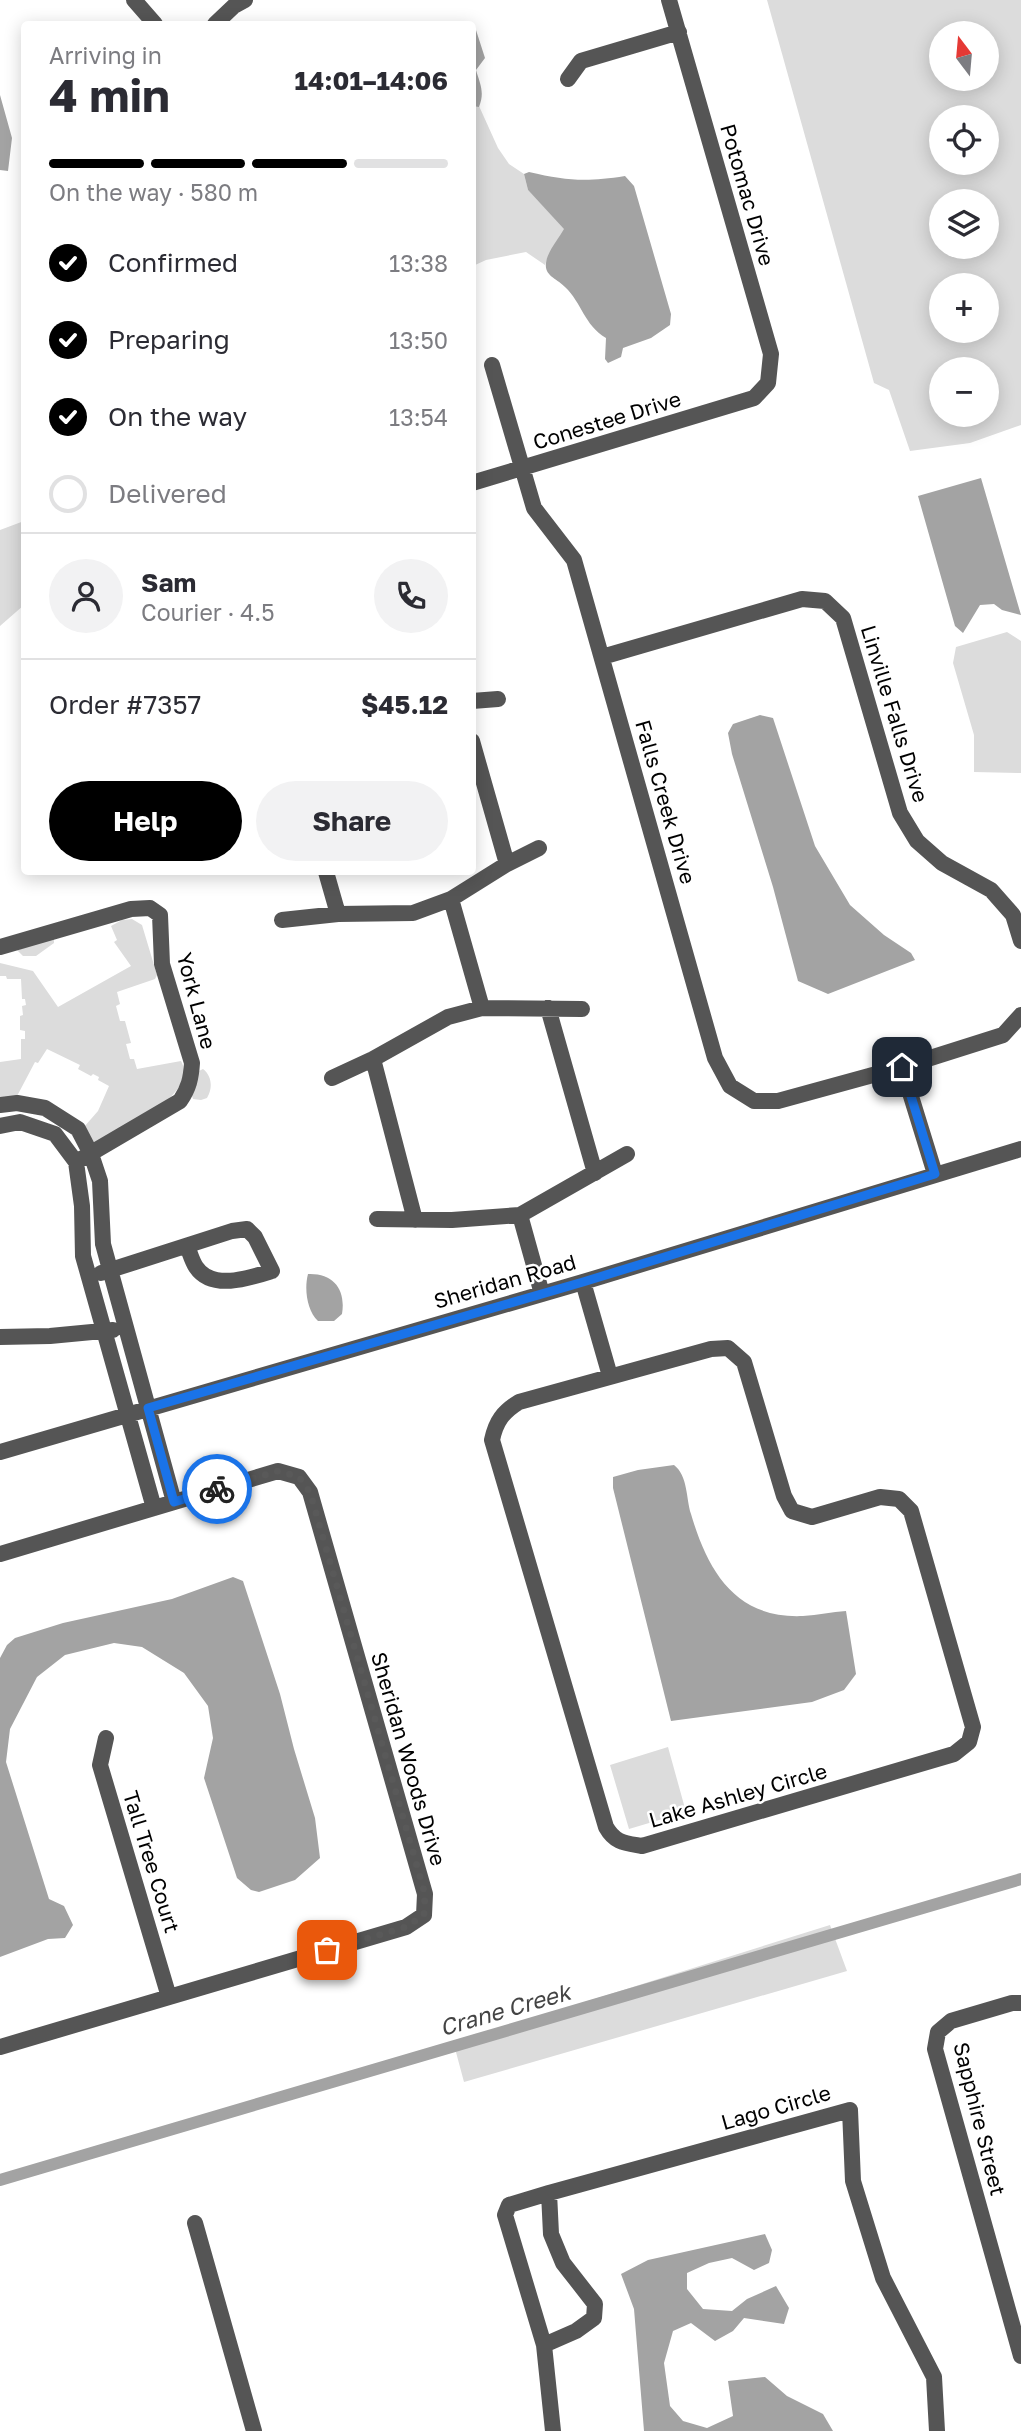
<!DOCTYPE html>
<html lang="en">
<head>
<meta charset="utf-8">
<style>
  body { margin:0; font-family:"Golos Text",sans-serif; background:#f2f2f3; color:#2b2b33; height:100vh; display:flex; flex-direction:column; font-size:26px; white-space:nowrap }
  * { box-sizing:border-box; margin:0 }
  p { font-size:23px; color:#7c7c81 }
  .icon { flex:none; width:38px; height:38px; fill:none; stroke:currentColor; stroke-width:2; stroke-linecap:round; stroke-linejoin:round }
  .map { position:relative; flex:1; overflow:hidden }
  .panel { position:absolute; left:21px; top:21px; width:455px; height:854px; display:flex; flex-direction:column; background:#fff; border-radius:7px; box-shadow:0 4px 18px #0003 }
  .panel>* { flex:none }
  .needle { width:46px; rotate:344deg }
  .tools { position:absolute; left:929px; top:21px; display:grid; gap:14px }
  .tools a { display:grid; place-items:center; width:70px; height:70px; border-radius:50%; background:#fff; box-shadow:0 4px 18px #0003; font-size:35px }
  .pin { position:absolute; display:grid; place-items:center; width:60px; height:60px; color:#fff; margin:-30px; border-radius:14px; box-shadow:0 4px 10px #0006 }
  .courier { position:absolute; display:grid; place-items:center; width:70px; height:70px; margin:-35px; border:5px solid #1a73e8; border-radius:50%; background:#fff; color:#222; box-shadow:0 2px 9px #0007 }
  .overview em { font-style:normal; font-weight:700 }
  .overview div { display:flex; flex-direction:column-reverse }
  .overview { display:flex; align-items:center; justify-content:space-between; height:119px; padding:0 28px }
  h1 { font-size:46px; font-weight:700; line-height:52px }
  .bar { display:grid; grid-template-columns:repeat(4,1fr); gap:10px 7px; align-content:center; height:84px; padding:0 28px }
  .bar i { height:9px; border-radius:5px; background:#e1e1e2 }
  .bar .current { background:#000 }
  .bar p { grid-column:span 4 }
  .line { display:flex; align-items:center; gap:18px; padding:0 28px; border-top:2px solid #e1e1e2 }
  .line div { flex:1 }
  .round { display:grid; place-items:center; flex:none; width:74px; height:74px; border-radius:37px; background:#f2f2f3 }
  ol { padding:0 28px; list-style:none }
  li { display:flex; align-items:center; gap:21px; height:77px }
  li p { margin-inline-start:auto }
  li .icon { padding:7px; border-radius:50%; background:#000; color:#fff; stroke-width:4 }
  li:last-child { color:#7c7c81 }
  li i { width:38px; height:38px; border:4px solid #e1e1e2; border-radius:50% }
  .cta { display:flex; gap:14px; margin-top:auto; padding:14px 28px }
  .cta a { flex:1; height:80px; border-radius:42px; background:#000; color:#fff; font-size:28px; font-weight:700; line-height:80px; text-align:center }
  .cta a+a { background:#f2f2f3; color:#2b2b33 }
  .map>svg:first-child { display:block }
  .green { fill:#dcdcdc; fill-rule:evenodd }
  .water { fill:#a3a3a3 }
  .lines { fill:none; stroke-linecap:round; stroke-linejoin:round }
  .canal { stroke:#a3a3a3; stroke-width:12 }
  .minor { stroke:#555; stroke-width:16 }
  .done { stroke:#595959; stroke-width:7; stroke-dasharray:0 12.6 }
  .route { stroke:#1a73e8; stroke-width:9 }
  .labels { text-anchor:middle; stroke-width:5; stroke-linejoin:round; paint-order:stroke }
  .street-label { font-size:21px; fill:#000; stroke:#fff }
  .water-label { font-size:23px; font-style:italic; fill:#444; stroke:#fff }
</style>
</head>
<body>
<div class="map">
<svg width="1021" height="2431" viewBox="0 0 1021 2431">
  <rect width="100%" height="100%" fill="#fff"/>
  <path class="green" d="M767,0h254v425l-51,18 -60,8 -21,-61 -15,-7zM942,33h45v46h-45zM942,117h45v46h-45zM942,201h45v46h-45zM942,285h45v46h-45zM942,369h45v46h-45z
    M472,106h7l19,42 11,16 15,10 4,16 37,39 -18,30 -2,6 -19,-13 -40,8 -13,6z
    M24,521v84l-24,21v-96z
    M1007,632l14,9v132l-47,-1v-37l-21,-72 3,-16z
    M132,919l10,6 15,50 -2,4 -38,13 3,12 -4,2 4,15h5l6,22 -5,1 4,15h4l3,10 44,-8c20,34 -62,69 -86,83l-11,-17 14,-16 11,-25 -11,-6 1,-3 -6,-3 -2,2 -13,-7 2,-4 -33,-16 -9,14 -3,-1 -19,36h-16v-36l21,-3v-20h4v-8l-5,-1v-14l3,-1 -1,-9 4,-1 -1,-6h-3l-1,-20h-14l-1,-3h-6v-13l33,8 25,36 73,-41 -17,-24 3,-2 -6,-14 11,-6z
    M54,938v5l-18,13h-13l-6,-6z
    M203,1069c9,7 10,19 4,29l-6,2 -8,-1 -1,-3 7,-25z
    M668,1747l18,65 -57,17 -19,-64z
    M830,1925l17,46 -383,111 -11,-41 100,-26v-3z"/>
  <path class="water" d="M473,25l2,2 10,31 -9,12c4,14 9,22 3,37l-6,-1z
    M0,95l12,43 -4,33 -8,-1z
    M529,172c38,9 58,10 96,4l9,10 37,128 -1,11 -19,13 -28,10 -2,9 -13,6 -3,-4 1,-21c-22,-13 -24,-35 -41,-51 -7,-8 -21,-11 -19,-24 1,-11 13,-25 18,-34l-36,-39 -4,-16z
    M981,478l40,137 -19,-5 -8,-6 -14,1 -17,28 -8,-7 -37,-130z
    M760,715l13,3 42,128 35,59 34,30 27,18 4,7 -87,34 -30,-13 -25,-94 -41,-133 -4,-21 5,-9z
    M308,1274c26,-1 38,16 34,40l-8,7h-16c-11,-10 -14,-32 -10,-47z
    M674,1465c14,11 12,33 17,49 17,58 45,105 112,102 15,-1 29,-4 43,-5l10,63 -12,16 -32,12 -141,19 -58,-233v-11l25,-7z
    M233,1577l10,4 37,113 14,55 21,69 5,40 -25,22 -36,12 -8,-2 -14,-12 -33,-100 9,-40 -5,-32 -24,-33 -42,-26 -28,-4 -49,12 -28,22 -27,52 -4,33 43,137 15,7 9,19 -8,13 -17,1 -48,18v-299l7,-13 8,-7 48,-15 109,-24z
    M765,2234l7,16 -3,13 -15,7 -22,-12 -23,5 -22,10v16l16,20 29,2 15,-12 29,-13 13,22 -5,16 -40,-6 -11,13 -18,10 -24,-18 -18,8 -9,32 6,43 13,15 24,7 26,-12 -5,-35 37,-4 22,19 36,18 10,17h-189l-10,-122 -13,-35 27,-14z"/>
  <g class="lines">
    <path class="canal" d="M0,2180l1021,-301"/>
    <path class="minor" d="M134,0l21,24
      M215,24l19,-18 11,-6
      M568,79l13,-18 98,-29
      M492,365l42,143 40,52 141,498 15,28 24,15h24l124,-34 101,-32 18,-20
      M472,483l282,-85 14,-15 3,-29 -102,-354
      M602,657l200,-58 23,2 18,17 57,195 17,28 25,22 49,27 22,25 8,26
      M472,701l26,-2
      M472,741l35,123
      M326,872l12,42
      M451,899l31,109
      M282,920l56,-6 75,-1 38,-14 56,-35 32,-16
      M0,947l131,-38 19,-1 10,7 2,49 30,99c-1,15 -3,25 -12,38l-104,61
      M548,1008l47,165
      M373,1059l42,161
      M902,1067l33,107
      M332,1078l41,-19 75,-42 34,-9 100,1
      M0,1105l17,-2 28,5 33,21 13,25 9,27 3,63 71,258
      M0,1126l20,-4 35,12 21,28 6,44 1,50 71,252
      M520,1215l22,79
      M377,1219l75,1 68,-5 107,-61
      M101,1273l131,-42 15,-2 8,8 17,34c-22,7 -60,20 -76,-4 -4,-6 -6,-14 -9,-21
      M583,1282l27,94
      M0,1337l50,-1 63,-6
      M728,1348l16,14 40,134 8,15 20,6 68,-20 19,2 12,12 62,216 -4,15 -15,12 -312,92c-17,-3 -27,-3 -36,-19l-114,-387c4,-19 11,-28 27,-38l192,-53z
      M0,1452l583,-170 438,-133
      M0,1554l278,-83 21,6 11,15 115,402 -1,21 -18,12 -406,120
      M106,1738l-6,27 69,232
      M1021,2003h-9l-61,18 -13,11 -3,17 86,307
      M195,2223l59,208
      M544,2345l-39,-130 4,-10 40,-12
      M553,2431l-9,-86 32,-14 18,-13 1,-14 -32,-41 -12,-29 -2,-41 301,-83 3,71 30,97 51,99 3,54"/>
  </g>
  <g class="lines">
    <path class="done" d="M217,1489l61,-18 21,6 11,15 115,402 -1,21 -18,12 -79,23"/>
    <path class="route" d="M217,1489l-43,13 -26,-94 435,-126 352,-108 -33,-107"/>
  </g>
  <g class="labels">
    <g class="street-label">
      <text transform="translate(747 195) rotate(74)" y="7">Potomac Drive</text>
      <text transform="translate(607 421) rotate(-17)" y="7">Conestee Drive</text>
      <text transform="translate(894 714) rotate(73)" y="7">Linville Falls Drive</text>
      <text transform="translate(665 802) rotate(74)" y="7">Falls Creek Drive</text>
      <text transform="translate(196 1001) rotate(75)" y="7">York Lane</text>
      <text transform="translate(505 1282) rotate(-16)" y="7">Sheridan Road</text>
      <text transform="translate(408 1759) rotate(74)" y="7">Sheridan Woods Drive</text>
      <text transform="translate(738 1796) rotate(-16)" y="7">Lake Ashley Circle</text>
      <text transform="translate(151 1862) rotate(73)" y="7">Tall Tree Court</text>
      <text transform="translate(776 2108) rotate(-16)" y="7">Lago Circle</text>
      <text transform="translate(979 2119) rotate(76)" y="7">Sapphire Street</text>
    </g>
    <g class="water-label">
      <text transform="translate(505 2010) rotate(-16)" y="8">Crane Creek</text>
    </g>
  </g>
</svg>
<div class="tools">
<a><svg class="needle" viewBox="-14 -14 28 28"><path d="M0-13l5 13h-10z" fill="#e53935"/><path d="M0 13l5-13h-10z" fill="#7c7c81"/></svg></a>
<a><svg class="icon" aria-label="locate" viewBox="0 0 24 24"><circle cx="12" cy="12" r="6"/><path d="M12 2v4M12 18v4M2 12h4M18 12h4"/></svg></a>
<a><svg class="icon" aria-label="layers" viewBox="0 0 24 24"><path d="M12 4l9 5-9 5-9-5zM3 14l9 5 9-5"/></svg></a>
<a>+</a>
<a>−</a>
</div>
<div class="pin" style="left:327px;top:1950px;background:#ea580c"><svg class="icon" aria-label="bag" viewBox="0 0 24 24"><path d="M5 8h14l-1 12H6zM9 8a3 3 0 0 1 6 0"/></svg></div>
<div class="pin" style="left:902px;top:1067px;background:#1f2937"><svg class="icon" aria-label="home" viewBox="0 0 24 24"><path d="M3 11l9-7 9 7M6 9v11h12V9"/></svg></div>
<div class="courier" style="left:217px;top:1489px"><svg class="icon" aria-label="bike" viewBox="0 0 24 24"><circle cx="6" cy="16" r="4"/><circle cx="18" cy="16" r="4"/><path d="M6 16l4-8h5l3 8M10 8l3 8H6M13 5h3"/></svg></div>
<section class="panel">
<div class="overview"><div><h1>4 min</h1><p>Arriving in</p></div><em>14:01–14:06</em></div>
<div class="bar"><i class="current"></i><i class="current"></i><i class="current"></i><i></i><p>On the way · 580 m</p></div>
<ol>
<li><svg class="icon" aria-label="check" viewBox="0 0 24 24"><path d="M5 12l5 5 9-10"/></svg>Confirmed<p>13:38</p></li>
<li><svg class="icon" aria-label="check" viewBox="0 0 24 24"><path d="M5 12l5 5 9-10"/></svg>Preparing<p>13:50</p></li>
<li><svg class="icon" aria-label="check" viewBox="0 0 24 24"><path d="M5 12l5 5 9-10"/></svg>On the way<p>13:54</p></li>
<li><i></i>Delivered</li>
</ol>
<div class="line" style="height:126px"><a class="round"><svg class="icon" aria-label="person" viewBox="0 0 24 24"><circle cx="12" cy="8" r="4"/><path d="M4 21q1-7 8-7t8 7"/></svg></a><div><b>Sam</b><p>Courier · 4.5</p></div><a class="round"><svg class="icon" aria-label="phone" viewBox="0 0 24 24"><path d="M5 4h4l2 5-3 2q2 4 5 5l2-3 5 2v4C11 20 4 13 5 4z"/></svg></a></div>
<div class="line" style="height:91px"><div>Order #7357</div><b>$45.12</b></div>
<div class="cta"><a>Help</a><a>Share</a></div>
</section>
</div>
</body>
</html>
